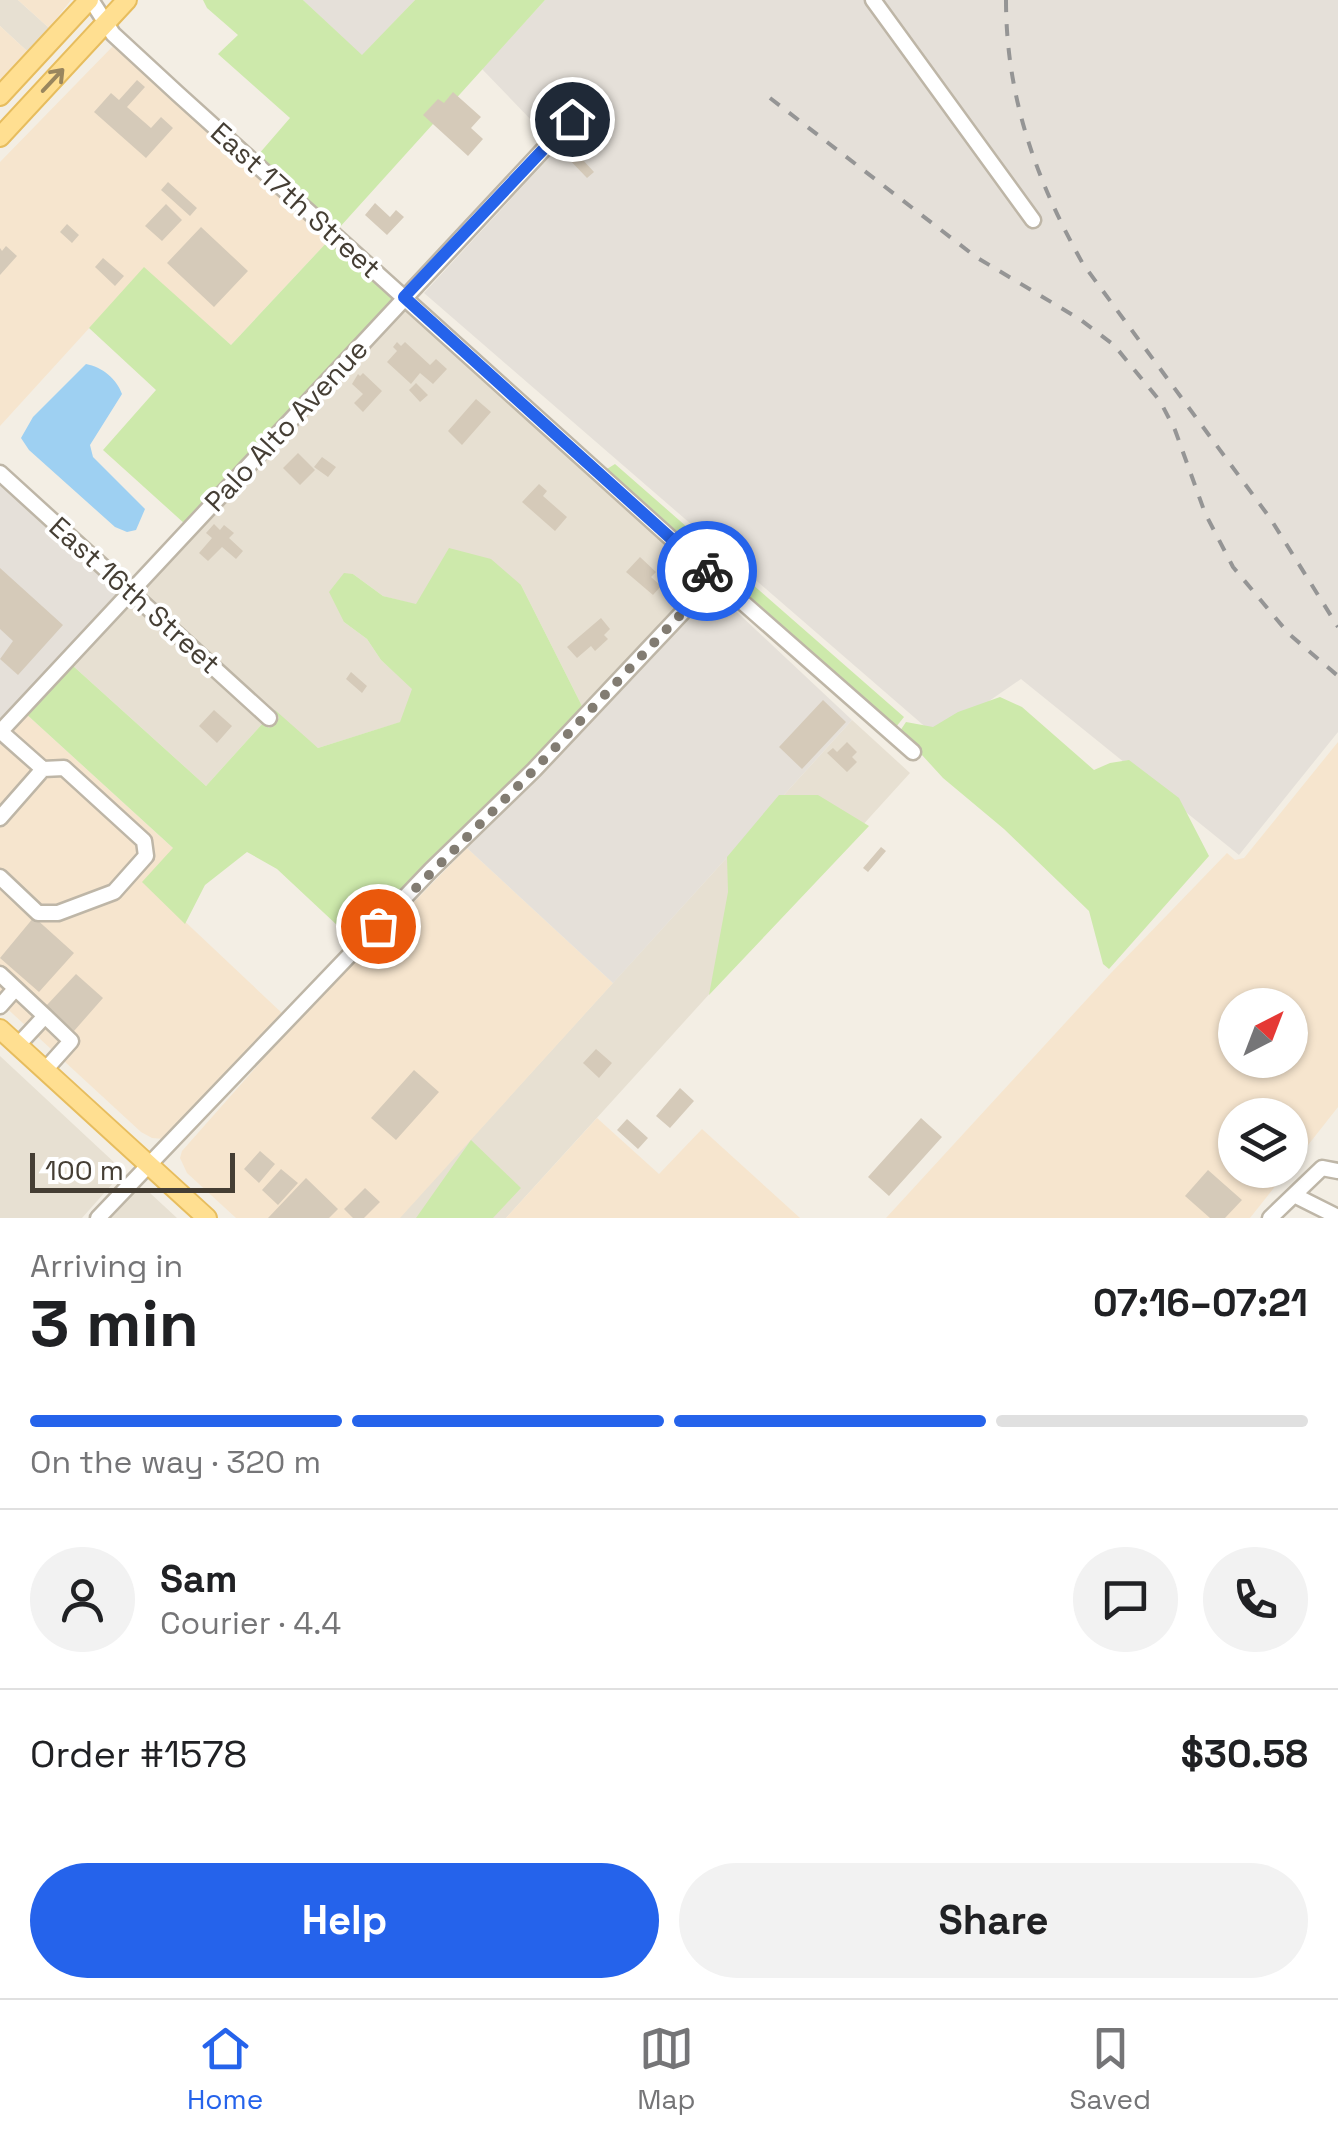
<!DOCTYPE html>
<html lang="en">
<head>
<meta charset="utf-8">
<style>
  body { margin:0; font-family:"Space Grotesk",sans-serif; background:#f2f2f2; color:#202124; height:100vh; display:flex; flex-direction:column; font-size:38px; white-space:nowrap }
  * { box-sizing:border-box; margin:0 }
  p { font-size:32px; color:#757577 }
  .icon { flex:none; width:55px; height:55px; fill:none; stroke:currentColor; stroke-width:2; stroke-linecap:round; stroke-linejoin:round }
  .map { position:relative; height:1218px; overflow:hidden }
  .panel { display:flex; flex-direction:column; background:#fff; flex:1 }
  .panel>* { flex:none }
  .needle { width:65px; rotate:42deg }
  .tools { position:absolute; left:1218px; top:988px; display:grid; gap:20px }
  .tools a { display:grid; place-items:center; width:90px; height:90px; border-radius:50%; background:#fff; box-shadow:0 2px 8px #0004; font-size:50px }
  .scale { position:absolute; left:30px; bottom:25px; width:205px; box-sizing:border-box; padding-left:10px; border:5px solid #453e34; border-top:0; font-size:28px; line-height:35px; white-space:nowrap; color:#453e34; -webkit-text-stroke:8px #fff; paint-order:stroke }
  .pin { position:absolute; display:grid; place-items:center; width:85px; height:85px; color:#fff; margin:-42px; border:5px solid #fff; border-radius:50%; box-shadow:0 2px 10px #0007 }
  .courier { position:absolute; display:grid; place-items:center; width:100px; height:100px; margin:-50px; border:8px solid #2563eb; border-radius:50%; background:#fff; color:#222; box-shadow:0 2px 12px #0007 }
  .summary em { font-style:normal; font-weight:700 }
  .summary div { display:flex; flex-direction:column-reverse }
  .summary { display:flex; align-items:center; justify-content:space-between; height:170px; padding:0 30px }
  h1 { font-size:65px; font-weight:700; line-height:75px }
  .bar { display:grid; grid-template-columns:repeat(4,1fr); gap:15px 10px; align-content:center; height:120px; padding:0 30px }
  .bar i { height:12px; border-radius:8px; background:#e0e0e0 }
  .bar .current { background:#2563eb }
  .bar p { grid-column:span 4 }
  .line { display:flex; align-items:center; gap:25px; padding:0 30px; border-top:2px solid #e0e0e0 }
  .line div { flex:1 }
  .round { display:grid; place-items:center; flex:none; width:105px; height:105px; border-radius:52px; background:#f2f2f2 }
  .cta { display:flex; gap:20px; margin-top:auto; padding:20px 30px }
  .cta a { flex:1; height:115px; border-radius:60px; background:#2563eb; color:#fff; font-size:40px; font-weight:700; line-height:115px; text-align:center }
  .cta a+a { background:#f2f2f2; color:#202124 }
  .menu { display:flex; justify-content:space-around; align-items:center; height:140px; border-top:2px solid #e0e0e0; background:#fff; font-size:28px; color:#757577 }
  .menu a { display:grid; justify-items:center; gap:5px }
  .menu .current { color:#2563eb }
  .map>svg:first-child { display:block }
  .residential { fill:#e7e0d2 }
  .commercial { fill:#f6e5ce; fill-rule:evenodd }
  .industrial { fill:#e5e0d9 }
  .green { fill:#cde9ab }
  .water { fill:#9ed0f2 }
  .building { fill:#d5cab9 }
  .lines { fill:none; stroke-linecap:round; stroke-linejoin:round }
  .minor-casing { stroke:#beb6a7; stroke-width:19 }
  .major-casing { stroke:#e7bd5e; stroke-width:22 }
  .minor { stroke:#fff; stroke-width:14 }
  .major { stroke:#ffdf91; stroke-width:18 }
  .rail { stroke:#959595; stroke-width:4; stroke-dasharray:12 12; stroke-linecap:butt }
  .oneway { stroke:#99865e }
  .done { stroke:#827c72; stroke-width:10; stroke-dasharray:0 18 }
  .route { stroke:#2563eb; stroke-width:12 }
  .labels { text-anchor:middle; stroke-width:8; stroke-linejoin:round; paint-order:stroke }
  .street-label { font-size:28px; fill:#453e34; stroke:#fff }
</style>
</head>
<body>
<div class="map">
<svg width="1338" height="1218" viewBox="0 0 1338 1218">
  <rect width="100%" height="100%" fill="#f3eee4"/>
  <path class="residential" d="M0,0h18l31,28 -22,23 -27,-25z
    M404,307l300,272 -121,129 -62,-123 -88,-5 -16,25 -34,-9 -30,-22 -9,48 23,17 14,21 32,29 -12,33 -83,26 -45,-37 -130,-121z
    M132,602l131,121 -57,63 -134,-121z
    M852,720l58,53 -404,445h-107z
    M0,1056l117,109 -3,17 -32,36h-82z
    M140,1190l10,3 27,25h-70l25,-26z"/>
  <path class="commercial" d="M18,0h53l-22,28z
    M0,26l27,25 -27,29z
    M114,45l215,195 -98,105 -87,-77 -144,158v-264z
    M24,712l150,137 -31,33 141,133 -120,124 -12,-1 -11,-6 -141,-130v-265z
    M1338,742v365l-48,61v-53h-55v55h53l-38,48h-364l225,-245 116,-120 8,7 9,-2zM1235,1005h55v55h-55z
    M467,848l146,135 -213,235h-164l-49,-45 -7,-15 2,-7 113,-128z
    M597,1118l62,56 43,-45 98,89h-294z"/>
  <path class="industrial" d="M303,0h112l-53,56z
    M545,0h793v732l-99,123 -218,-176 -84,58 -513,-444 134,-145 -76,-79z
    M0,483l122,109 -122,129z
    M723,599l129,121 -239,263 -146,-135 231,-242z"/>
  <path class="green" d="M203,0h100l59,55 53,-55h130l-206,228 -81,-73 32,-37 -72,-64 20,-19 -31,-27z
    M329,240l65,58 -209,226 -82,-74 53,-60 -67,-62 55,-61 87,78z
    M615,464l289,253 -8,10 -289,-258z
    M449,548l42,11 30,26 62,123 -229,233 -77,-72 -30,-17 -42,33 -20,39 -43,-42 31,-34 -149,-136 48,-47 134,121 57,-63 6,5 10,-10 -4,-8 43,38 82,-26 12,-33 -31,-29 -14,-21 -23,-17 -15,-30 15,-19 9,1 30,22 33,8z
    M1000,697l22,10 72,63 16,-7 19,-3 50,38 30,58 -100,113 -6,-5 -14,-53 -85,-82 -61,-51 -43,-47 6,-9 27,5 25,-15z
    M779,795h39l51,31 -160,169 19,-103 -1,-35z
    M471,1140l50,48 -28,30h-77z"/>
  <path class="water" d="M86,364c16,3 31,15 36,30l-32,51 3,12 52,52 -9,21 -9,2 -12,-5 -86,-77 -8,-12 12,-21z"/>
  <path class="building" d="M137,80l8,7 -18,20 24,21 10,-11 12,11 -27,30 -52,-46 17,-19 8,7z
    M453,92l28,25 -10,11 12,11 -15,17 -45,-41 15,-16 6,4z
    M571,147l23,25 -7,6 -23,-24z
    M168,182l29,26 -7,8 -29,-26z
    M375,203l15,14 6,-7 8,7 -17,18 -22,-20z
    M166,204l16,16 -20,21 -17,-15z
    M67,224l12,11 -7,8 -12,-11z
    M201,227l47,44 -34,36 -47,-44z
    M6,246l11,10 -17,19v-27l2,3z
    M103,258l21,18 -9,10 -20,-19z
    M397,342l4,4 4,-4 25,23 6,-6 11,10 -14,15 -13,-11 -9,11 -24,-22 10,-11 -4,-4z
    M363,373l19,18 -19,21 -9,-9 9,-9 -11,-10 6,-10 2,2z
    M416,383l12,12 -8,7 -11,-12z
    M476,399l15,13 -29,33 -14,-14z
    M298,453l17,17 -15,15 -17,-17z
    M322,457l14,10 -8,10 -14,-10z
    M539,484l8,7 -4,5 24,21 -12,14 -33,-29z
    M214,524l6,6 4,-5 10,8 -5,5 14,13 -7,8 -14,-12 -14,14 -9,-8 13,-15 -6,-5z
    M640,557l16,15 -5,5 10,9 -8,9 -27,-23z
    M0,568l63,57 -45,50 -18,-16 13,-18 -13,-12z
    M601,618l9,11 -6,6 4,4 -13,12 -4,-5 -14,12 -10,-11z
    M351,672l16,14 -5,7 -16,-14z
    M823,700l23,22 -44,47 -23,-22z
    M214,710l18,16 -15,17 -18,-17z
    M847,742l10,10 -5,5 5,5 -10,10 -20,-19 6,-5 4,4z
    M881,847l5,4 -18,21 -5,-4z
    M34,917l40,36 -35,39 -39,-34z
    M76,974l27,24 -29,33 -28,-25z
    M596,1049l16,14 -13,15 -16,-15z
    M414,1070l25,22 -43,48 -25,-22z
    M680,1088l14,13 -24,27 -14,-12z
    M921,1118l21,19 -53,59 -21,-19z
    M627,1119l21,19 -10,11 -21,-19z
    M260,1151l15,13 -16,19 -15,-14z
    M281,1169l17,14 -20,22 -16,-15z
    M1208,1170l34,30 -17,18h-15l-25,-22z
    M306,1178l32,31 -9,9h-61z
    M365,1188l15,14 -16,16h-11l-9,-9z"/>
  <g class="lines">
    <defs>
      <path id="minor" d="M91,0l22,34 65,60 537,484 198,174
        M873,0l160,220
        M0,473l269,245
        M0,731l43,38
        M0,732l572,-613
        M0,818l43,-49 21,-1 80,73 2,15 -32,36 -56,21h-20l-38,-36
        M0,974l45,42 -27,29
        M0,1006l15,-17
        M45,1016l26,25 -26,29
        M1294,1195l44,22
        M98,1218l333,-348 103,-100 181,-192
        M1270,1218l52,-50 16,3"/>
      <path id="major" d="M0,96l89,-96
        M0,137l127,-137
        M0,1029l207,189"/>
    </defs>
    <use href="#minor" class="minor-casing"/>
    <use href="#major" class="major-casing"/>
    <use href="#minor" class="minor"/>
    <use href="#major" class="major"/>
    <path class="rail" d="M1006,0c0,97 30,180 77,264l187,254 68,109
      M770,98l206,159 105,63 33,25 46,56 15,29 30,83 28,54 56,67 49,42"/>
  </g>
  <defs><path id="oneway-shaft" d="M-6 0H5M1.5-3L5.5 0L1.5 3" fill="none" stroke-width="1.6" stroke-linecap="round" stroke-linejoin="round" transform="scale(2.5)"/></defs>
  <use class="oneway" href="#oneway-shaft" transform="translate(53 80) rotate(-47)"/>
  <g class="lines">
    <path class="done" d="M378,926l156,-156 181,-192 -8,-7"/>
    <path class="route" d="M572,119l-168,178 303,274"/>
  </g>
  <g class="labels">
    <g class="street-label">
      <text transform="translate(296 200) rotate(42)" y="10">East 17th Street</text>
      <text transform="translate(286 425) rotate(-47)" y="10">Palo Alto Avenue</text>
      <text transform="translate(135 595) rotate(42)" y="10">East 16th Street</text>
    </g>
  </g>
</svg>
<div class="tools">
<a><svg class="needle" viewBox="-14 -14 28 28"><path d="M0-13l5 13h-10z" fill="#e53935"/><path d="M0 13l5-13h-10z" fill="#757577"/></svg></a>
<a><svg class="icon" aria-label="layers" viewBox="0 0 24 24"><path d="M12 4l9 5-9 5-9-5zM3 14l9 5 9-5"/></svg></a>
</div>
<div class="scale">100 m</div>
<div class="pin" style="left:378px;top:926px;background:#ea580c"><svg class="icon" aria-label="bag" viewBox="0 0 24 24"><path d="M5 8h14l-1 12H6zM9 8a3 3 0 0 1 6 0"/></svg></div>
<div class="pin" style="left:572px;top:119px;background:#1f2937"><svg class="icon" aria-label="home" viewBox="0 0 24 24"><path d="M3 11l9-7 9 7M6 9v11h12V9"/></svg></div>
<div class="courier" style="left:707px;top:571px"><svg class="icon" aria-label="bike" viewBox="0 0 24 24"><circle cx="6" cy="16" r="4"/><circle cx="18" cy="16" r="4"/><path d="M6 16l4-8h5l3 8M10 8l3 8H6M13 5h3"/></svg></div>
</div>
<section class="panel">
<div class="summary"><div><h1>3 min</h1><p>Arriving in</p></div><em>07:16–07:21</em></div>
<div class="bar"><i class="current"></i><i class="current"></i><i class="current"></i><i></i><p>On the way · 320 m</p></div>
<div class="line" style="height:180px"><a class="round"><svg class="icon" aria-label="person" viewBox="0 0 24 24"><circle cx="12" cy="8" r="4"/><path d="M4 21q1-7 8-7t8 7"/></svg></a><div><b>Sam</b><p>Courier · 4.4</p></div><a class="round"><svg class="icon" aria-label="chat" viewBox="0 0 24 24"><path d="M4 5h16v11H9l-5 4z"/></svg></a><a class="round"><svg class="icon" aria-label="phone" viewBox="0 0 24 24"><path d="M5 4h4l2 5-3 2q2 4 5 5l2-3 5 2v4C11 20 4 13 5 4z"/></svg></a></div>
<div class="line" style="height:130px"><div>Order #1578</div><b>$30.58</b></div>
<div class="cta"><a>Help</a><a>Share</a></div>
</section>
<nav class="menu">
<a class="current"><svg class="icon" aria-label="home" viewBox="0 0 24 24"><path d="M3 11l9-7 9 7M6 9v11h12V9"/></svg>Home</a>
<a><svg class="icon" aria-label="map" viewBox="0 0 24 24"><path d="M3 6l6-2 6 2 6-2v14l-6 2-6-2-6 2zM9 4v14M15 6v14"/></svg>Map</a>
<a><svg class="icon" aria-label="saved" viewBox="0 0 24 24"><path d="M7 4h10v16l-5-4-5 4z"/></svg>Saved</a>
</nav>
</body>
</html>
